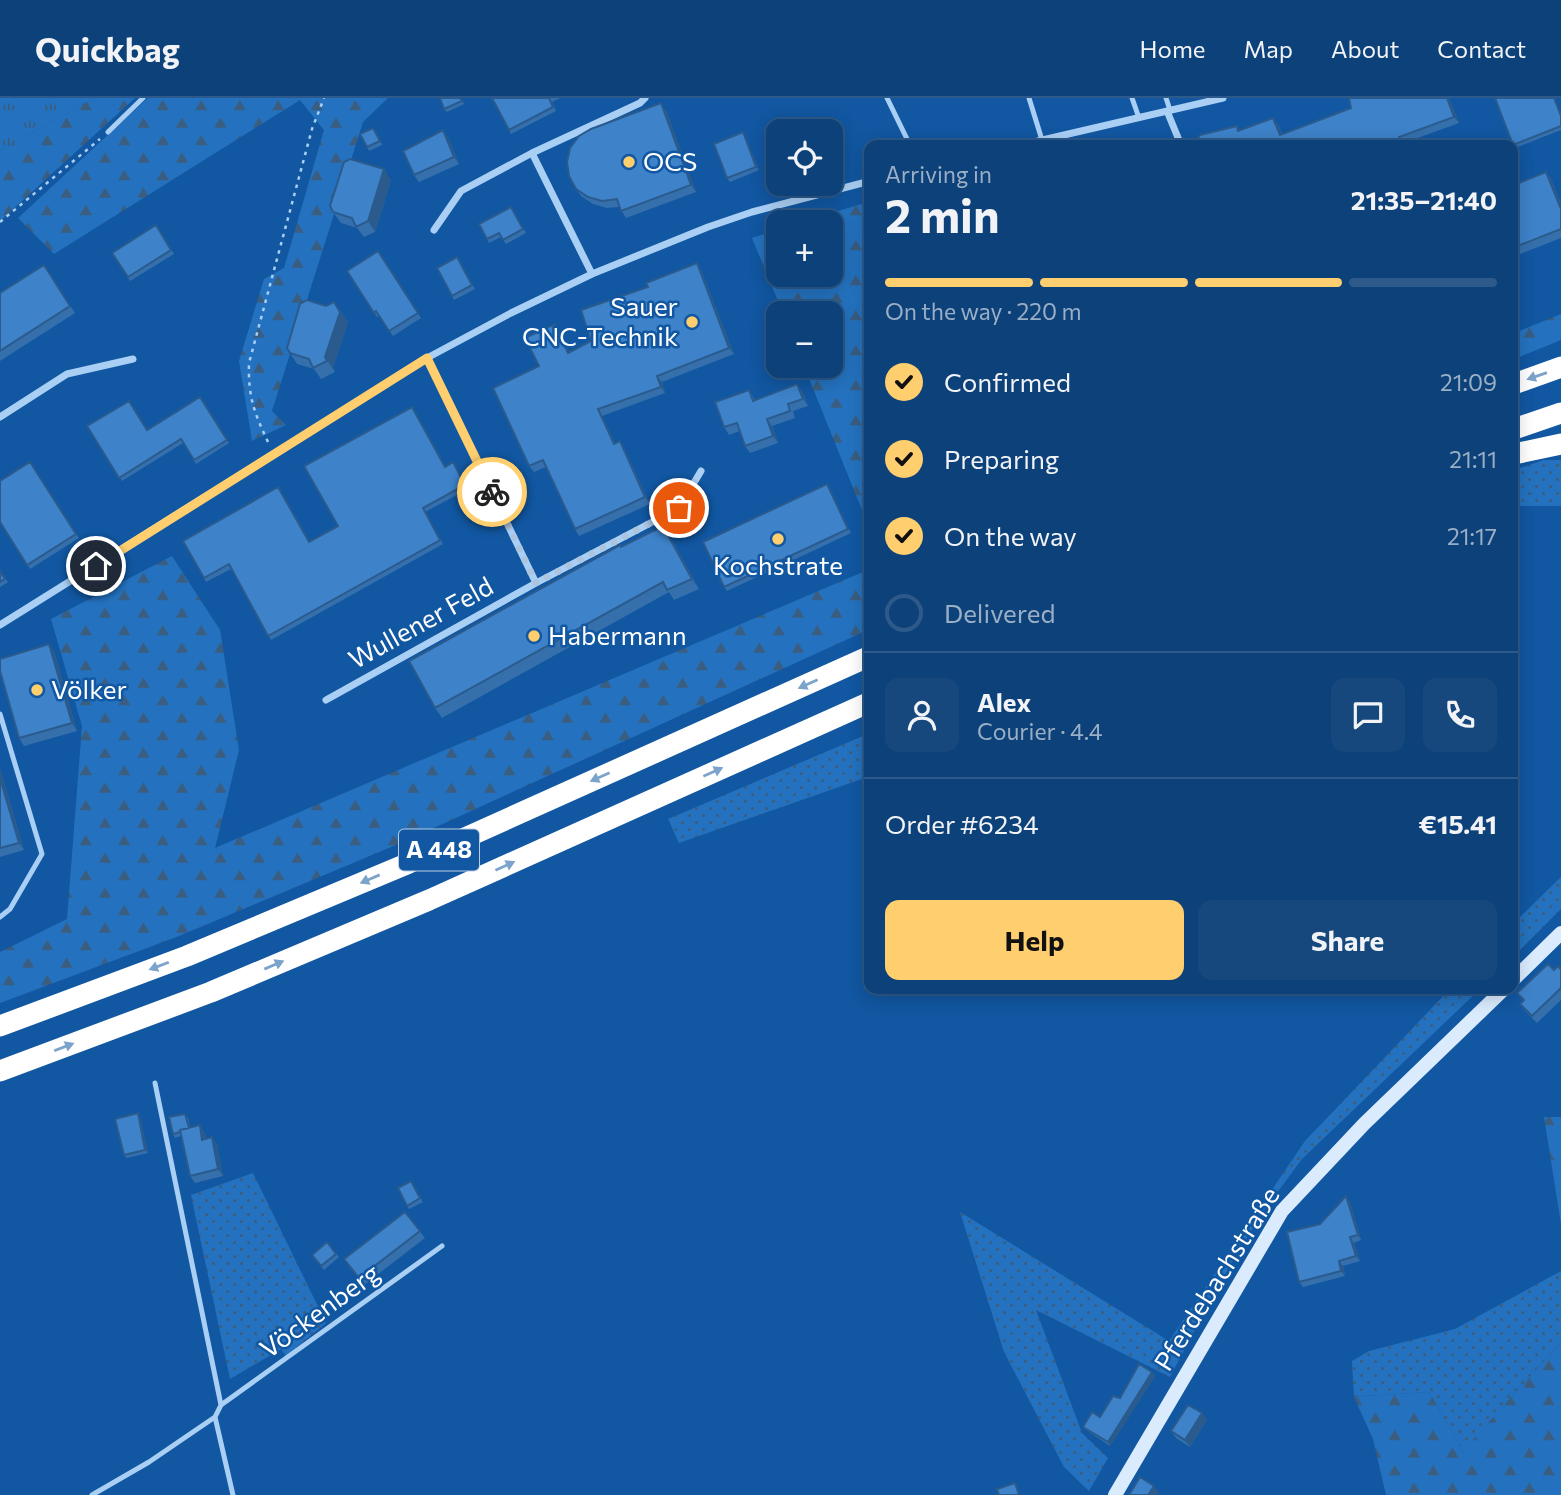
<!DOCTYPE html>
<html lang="en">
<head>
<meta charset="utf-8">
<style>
  body { margin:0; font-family:Commissioner,sans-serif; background:#16487e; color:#f1f3f6; height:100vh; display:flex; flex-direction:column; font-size:26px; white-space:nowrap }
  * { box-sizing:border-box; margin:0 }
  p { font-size:23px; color:#9aafc6 }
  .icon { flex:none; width:38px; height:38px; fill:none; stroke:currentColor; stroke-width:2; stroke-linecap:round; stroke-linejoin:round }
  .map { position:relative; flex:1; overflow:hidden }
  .details { position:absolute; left:864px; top:42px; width:654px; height:854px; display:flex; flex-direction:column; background:#0d4179; border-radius:14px; box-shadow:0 4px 18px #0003,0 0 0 2px #2d5a8a }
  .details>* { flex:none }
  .tools { position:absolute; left:766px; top:21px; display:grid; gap:14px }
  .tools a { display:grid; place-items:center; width:77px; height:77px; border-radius:14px; background:#0d4179; box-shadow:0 4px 18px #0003,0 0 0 2px #2d5a8a; font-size:35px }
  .pin { position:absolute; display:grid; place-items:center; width:60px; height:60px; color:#fff; margin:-30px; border:4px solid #fff; border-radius:50%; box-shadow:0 2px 7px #0007 }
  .courier { position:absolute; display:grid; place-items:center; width:70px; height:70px; margin:-35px; border:5px solid #ffce6e; border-radius:50%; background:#fff; color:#222; box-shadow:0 2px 9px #0007 }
  .summary em { font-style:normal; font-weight:700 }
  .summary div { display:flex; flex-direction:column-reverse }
  .summary { display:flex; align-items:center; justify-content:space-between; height:119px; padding:0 21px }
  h1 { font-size:46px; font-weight:700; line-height:52px }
  .bar { display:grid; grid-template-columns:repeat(4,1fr); gap:10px 7px; align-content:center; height:84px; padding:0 21px }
  .bar i { height:9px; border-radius:5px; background:#2d5a8a }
  .bar .selected { background:#ffce6e }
  .bar p { grid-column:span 4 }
  .line { display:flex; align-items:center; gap:18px; padding:0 21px; border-top:2px solid #2d5a8a }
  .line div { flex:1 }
  .round { display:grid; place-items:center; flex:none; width:74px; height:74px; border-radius:14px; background:#16487e }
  ol { padding:0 21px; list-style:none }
  li { display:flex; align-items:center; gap:21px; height:77px }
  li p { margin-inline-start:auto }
  li .icon { padding:7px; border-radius:50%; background:#ffce6e; color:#111; stroke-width:4 }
  li:last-child { color:#9aafc6 }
  li i { width:38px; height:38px; border:4px solid #2d5a8a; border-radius:50% }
  .button { display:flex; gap:14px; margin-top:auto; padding:14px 21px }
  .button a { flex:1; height:80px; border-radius:14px; background:#ffce6e; color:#111; font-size:28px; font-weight:700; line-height:80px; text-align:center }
  .button a+a { background:#16487e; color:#f1f3f6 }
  header { display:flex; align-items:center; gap:42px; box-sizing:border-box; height:98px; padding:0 35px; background:#0d4179; border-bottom:2px solid #2d5a8a }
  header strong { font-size:33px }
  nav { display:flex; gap:38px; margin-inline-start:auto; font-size:24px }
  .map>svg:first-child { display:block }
  .grass { fill:url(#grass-dots) }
  .forest { fill:url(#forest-firs) }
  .park { fill:url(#park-tufts) }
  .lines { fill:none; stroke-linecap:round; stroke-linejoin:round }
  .path { stroke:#aacff5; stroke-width:2.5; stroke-dasharray:3.5 5; stroke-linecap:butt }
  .service { stroke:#aacff5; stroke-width:5 }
  .minor { stroke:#aacff5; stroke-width:7 }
  .secondary { stroke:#daebfe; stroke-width:14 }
  .motorway { stroke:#fff; stroke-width:21 }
  .wall { fill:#3570ad }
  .shaded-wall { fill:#2b5b8d }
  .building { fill:#3e82c9; stroke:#2b5b8d; stroke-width:2 }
  .oneway { fill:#7ca3cb }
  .done { stroke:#acc4de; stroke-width:7; stroke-dasharray:0 12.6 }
  .route { stroke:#ffce6e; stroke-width:9 }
  .poi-dot { fill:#ffce6e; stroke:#1157a1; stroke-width:2.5 }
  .labels { text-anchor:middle; stroke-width:5; stroke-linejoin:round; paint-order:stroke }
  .shield { fill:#1157a1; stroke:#b8cde3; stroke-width:2 }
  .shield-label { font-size:24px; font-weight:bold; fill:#fff }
  .poi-label { font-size:26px; fill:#fff; stroke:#1157a1; text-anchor:start }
  .street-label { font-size:26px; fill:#fff; stroke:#1157a1 }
</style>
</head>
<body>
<header>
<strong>Quickbag</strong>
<nav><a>Home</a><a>Map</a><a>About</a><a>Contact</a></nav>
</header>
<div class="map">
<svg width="1561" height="1397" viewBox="0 0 1561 1397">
  <defs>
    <pattern id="grass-dots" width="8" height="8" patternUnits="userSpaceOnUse" patternTransform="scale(1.75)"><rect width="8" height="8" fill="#2472bf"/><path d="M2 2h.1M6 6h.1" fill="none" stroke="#3a5d80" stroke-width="1.8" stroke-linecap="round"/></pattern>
    <pattern id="forest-firs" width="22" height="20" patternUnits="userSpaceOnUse" patternTransform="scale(1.75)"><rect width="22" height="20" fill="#2472bf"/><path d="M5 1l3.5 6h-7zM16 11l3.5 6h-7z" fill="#3a5d80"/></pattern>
    <pattern id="park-tufts" width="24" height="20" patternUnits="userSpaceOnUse" patternTransform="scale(1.75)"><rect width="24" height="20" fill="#2472bf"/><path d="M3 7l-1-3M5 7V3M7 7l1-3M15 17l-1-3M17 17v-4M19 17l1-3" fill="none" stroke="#3a5d80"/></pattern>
  </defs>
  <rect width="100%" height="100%" fill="#1157a1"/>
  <path class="grass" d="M1544,362h17v46h-47v-36z
    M870,635v43l-191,67 -11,-24z
    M1561,779v32l-47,47v-33z
    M1450,891h30l-178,170 -41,55 -43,73 -48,90 -134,-67 46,123 26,25 -19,33 -25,-24 -60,-115 -44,-140 209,129 136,-200z
    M253,1075l73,150 -40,33 -5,-7 -51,30 -39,-184z
    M1561,1173v71l-98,109 -34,-59 -75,5 -2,-36 17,-10 86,-22z"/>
  <path class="forest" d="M94,0h41l-135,123v-70z
    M148,0h240l-25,24 -91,289 14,14 -34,16 -13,-80 25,-82 20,-11 40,-138 -24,-30 -246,154 -36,-36z
    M865,105l5,13v314l-66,-164h27v-53h-48l-31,-75 27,-9v46h52v-53h-30z
    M1561,216v26l-47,19v-26z
    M172,458l48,74 19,120 -24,98 655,-279v60l-467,213 -224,94 -179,67v-51l67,-33 15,-193 -31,-107z
    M1544,1019h17v107z
    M1561,1244v153h-175l-13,-56 -19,-42 75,-5 34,59z"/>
  <path class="park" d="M0,0h94l-94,53z"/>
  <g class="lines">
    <path class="path" d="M0,124l100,-83
      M268,344c-14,-30 -20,-45 -19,-79l63,-234 12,-31"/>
    <path class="service" d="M887,0l23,47
      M1029,0l13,42
      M1132,0l7,20
      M1166,0l4,12
      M108,34l35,-34
      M0,616l42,140 -32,55 -10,8
      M155,985l66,322 -6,12 18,78
      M221,1307l221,-159
      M92,1397l57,-33 66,-45"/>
    <path class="minor" d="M1167,13l14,34
      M1021,47l202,-47
      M434,132l27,-39 71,-38
      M592,176l-60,-121 108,-50 5,-5
      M427,260l109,225 143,-75 22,-37
      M0,319l67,-43 66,-15
      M0,527l427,-267 84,-45 81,-39 116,-47 44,-15 118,-31
      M326,602l210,-117"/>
    <path class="secondary" d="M1514,881l47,-46
      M1115,1397l167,-284 82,-87 140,-135"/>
    <path class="motorway" d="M1514,286l47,-17
      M1514,331l47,-16
      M1514,356l47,-10
      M0,928l187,-70 222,-93 461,-207
      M0,973l211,-79 218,-92 441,-198"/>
  </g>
  <path class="wall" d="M461,0l3,6 -17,8 -3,-3z
    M492,0h68l-8,4 4,9 -45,23z
    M1449,0l10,25 -55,20 -207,2 40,-19 3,4 38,-6 4,10z
    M666,12l30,82 -70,26 -7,-11 -12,1 -14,-4 -12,-8 -5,-7z
    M1561,15v17l-46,18 -2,-3z
    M376,33l6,14 -13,6 -2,-4z
    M745,38l14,34 -29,12 -3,-4z
    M448,39l11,27 -40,18 -5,-7z
    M1546,74l5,7 10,25v34l-41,16 -5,-7z
    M391,82l-16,52 -11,5 -7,-9 -16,-5 -8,-11z
    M511,109l15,26 -20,11 -5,-7 -12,6 -2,-4z
    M156,127l18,29 -44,27 -18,-28z
    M378,153l43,67 -28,18 -14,-20 -2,1 -30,-46z
    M457,159l18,32 -21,11 -2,-4z
    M697,165l4,7 33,84 -72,28 3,11 -63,23 13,27 9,5 26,56 -71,32 -4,-7 -29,-62 -12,5 -5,-6 10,-100 16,-42 4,6 10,22 22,-11 57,-54z
    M44,167l31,48 -75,48v-68z
    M334,204l14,20 -15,46 2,4 -14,7 -7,-10 -17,-5 -7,-11 36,-47z
    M749,292l6,10 47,-9 6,15 -15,5 2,7 -23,8 6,17 -28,10 -5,-7 -5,-15 -11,4 -5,-8z
    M200,299l29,46 -33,21 -13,-21 -61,38 -35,-55 60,4z
    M30,364l49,76 -49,31 -30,-47z
    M445,368h10l13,23 -43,23 18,32 -172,96 -40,-71 -25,13 -2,-4 77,-87 29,51z
    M827,386l24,49 -124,58 -3,-4z
    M670,438l29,53 -25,11 -5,-8 -227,126 -7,-10 186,-161z
    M0,472l8,12 -8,5z
    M54,553l23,80 -53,15 -5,-8z
    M0,670l24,82 -24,7z
    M1554,872h7v30l-24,23 -12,-12 -5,-7 3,-3 -6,-8z
    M140,1019l8,36 -21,5 -3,-3z
    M188,1019l2,11 15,5 1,6 11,5 6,32 -28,7 -5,-7 -9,-40 -6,2 -2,-4z
    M411,1083l12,21 -14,7 -2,-3z
    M1350,1104l11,38 -7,3 6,18 -17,5 2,10 -42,11 -4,-5 21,-58z
    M405,1114l20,26 -61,47 -20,-26z
    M327,1144l12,15 -15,13 -12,-15z
    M1152,1274l3,4 -45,70 -24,-16 -3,-3 17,-10 20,-19z
    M1202,1315l5,7 -17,27 -14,-9 -5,-7z"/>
  <path class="shaded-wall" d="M1447,0h2l10,25 -5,-6z
    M661,5l5,7 30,82 -5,-7z
    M1273,20l5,6 6,17 -4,-6z
    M443,32l5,7 11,27 -5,-7z
    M743,34l2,4 14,34 -3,-3z
    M384,71l7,11 -16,52 -7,-11z
    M1546,74l5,7 10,25v5z
    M697,165l4,7 33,84 -5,-6z
    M334,204l14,20 -15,46 2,4 -10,-15z
    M555,226l4,6 14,29 -5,-6z
    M657,278l5,6 3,11 -4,-6z
    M797,286l5,7 6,15 -5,-7z
    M598,311l4,7 16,34 -4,-6z
    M767,321l5,7 6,17 -5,-7z
    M620,343l4,7 26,56 -5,-7z
    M663,428l7,10 29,53 -7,-10z
    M49,546l5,7 23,80 -5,-8z
    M0,670l24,82 -5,-7 -19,-65z
    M138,1015l2,4 8,36 -3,-3z
    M200,1027l5,8 2,14 -5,-7z
    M212,1039l5,7 6,32 -5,-7z
    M1346,1098l4,6 11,38 -3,-5z
    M1350,1139l4,6 6,18 -4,-5z
    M1339,1163l4,5 2,10 -4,-5z
    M1152,1274l3,4 -45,70 -2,-4z
    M1202,1315l5,7 -17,27 -5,-7z
    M1154,1388l5,7 -2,2h-9z"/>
  <path class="building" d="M440,0h20l2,3 -18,8z
    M492,0h57l4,9 -44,23z
    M1349,0h98l7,19 -55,20 3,8h-205l-1,-4 4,-6 37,-9 1,5 35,-13 7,17 71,-27z
    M1495,0h59l7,18v10l-48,19z
    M661,5l30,82 -70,26 -4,-12 -15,2 -14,-4 -12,-8 -7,-13 -2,-14 3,-14 9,-12 12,-7z
    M373,30l7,13 -13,6 -7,-13z
    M443,32l11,27 -40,18 -11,-24z
    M743,34l13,35 -29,11 -13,-34z
    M350,61l34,10 -16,52 -12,6 -4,-9 -19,-6 -3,-6 14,-44z
    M1546,74l15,37v20l-46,18 -1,-3v-59z
    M511,109l12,22 -20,11 -4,-7 -12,6 -8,-15z
    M156,127l15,25 -43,27 -16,-24z
    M378,153l40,62 -29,18 -13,-20 -2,2 -27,-42z
    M457,159l15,28 -20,11 -15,-28z
    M697,165l32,85 -72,28 4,11 -63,22 16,35 6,-3 25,56 -70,32 -32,-69 -14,6 -36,-78 46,-22 -14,-28 30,-14 13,29 23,-12 -10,-31 67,-23 -2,-4z
    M44,167l26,41 -70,45v-58z
    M307,202l19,6 8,-4 6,10 -15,45 2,4 -14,7 -4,-9 -19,-6 -3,-5 13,-44z
    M797,286l6,15 -15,5 2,7 -23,8 6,17 -28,10 -8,-23 -13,4 -9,-25 34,-12 4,11z
    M200,299l27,43 -33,20 -13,-21 -62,39 -32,-52 42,-25 18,29z
    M412,309l33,60 8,-5 12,23 -42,23 17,32 -172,96 -39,-72 -25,14 -21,-37 95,-54 31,55 29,-16 -34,-60z
    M30,364l46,72 -49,31 -27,-43v-41z
    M827,386l21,45 -124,58 -21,-45z
    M663,428l29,53 -25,11 -4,-8 -228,126 -26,-47 211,-116 1,2z
    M0,473l5,8 -5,3z
    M49,546l23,79 -53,15 -19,-67v-12z
    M0,680l19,65 -19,5z
    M1548,866l6,6 4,-4 3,4v18l-29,28 -12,-12 4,-4 -7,-7z
    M138,1015l7,37 -21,5 -9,-36z
    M185,1016l4,14 -9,2v2l-7,2 -4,-17z
    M200,1027l2,15 10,-3 6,32 -28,7 -10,-46z
    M411,1083l9,17 -13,8 -9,-18z
    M1346,1098l12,39 -8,2 6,19 -17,5 2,10 -42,11 -12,-50 33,-8z
    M405,1114l15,19 -61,47 -15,-19z
    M327,1144l9,12 -15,12 -9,-11z
    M1139,1266l13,8 -44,70 -25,-15 9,-15 8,5 13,-21 7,2z
    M1188,1307l14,8 -17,27 -14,-9z
    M1140,1379l14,9 -6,9h-19z
    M1015,1385l4,12h-20l-2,-6z"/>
  <defs><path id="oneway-solid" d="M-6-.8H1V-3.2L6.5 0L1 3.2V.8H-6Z" transform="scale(1.75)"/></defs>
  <g class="oneway">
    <use href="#oneway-solid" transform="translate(1537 278) rotate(161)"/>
    <use href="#oneway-solid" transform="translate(808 586) rotate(156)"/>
    <use href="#oneway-solid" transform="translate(713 674) rotate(-24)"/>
    <use href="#oneway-solid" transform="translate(600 679) rotate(156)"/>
    <use href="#oneway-solid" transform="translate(505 768) rotate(-24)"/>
    <use href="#oneway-solid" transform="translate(370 781) rotate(157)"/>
    <use href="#oneway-solid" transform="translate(274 867) rotate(-23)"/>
    <use href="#oneway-solid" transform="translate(159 868) rotate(159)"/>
    <use href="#oneway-solid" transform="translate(64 949) rotate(-21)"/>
  </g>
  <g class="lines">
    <path class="done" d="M492,394l44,91 143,-75"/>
    <path class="route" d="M96,468l331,-208 65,134"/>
  </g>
  <g class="poi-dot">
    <circle cx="629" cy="64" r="7"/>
    <circle cx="692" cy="224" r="7"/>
    <circle cx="778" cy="441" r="7"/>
    <circle cx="534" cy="538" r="7"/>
    <circle cx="37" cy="592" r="7"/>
  </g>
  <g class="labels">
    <rect class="shield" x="399" y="731.5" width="80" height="41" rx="5"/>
    <g class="shield-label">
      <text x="439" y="760">A 448</text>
    </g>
    <g class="poi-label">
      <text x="643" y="73">OCS</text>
      <text x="678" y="218" text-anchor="end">Sauer<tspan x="678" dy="30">CNC-Technik</tspan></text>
      <text x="778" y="477" text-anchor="middle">Kochstrate</text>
      <text x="548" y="547">Habermann</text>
      <text x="51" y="601">Völker</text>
    </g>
    <g class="street-label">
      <text transform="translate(421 525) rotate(-29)" y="9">Wullener Feld</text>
      <text transform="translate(1217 1181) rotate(-58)" y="9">Pferdebachstraße</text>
      <text transform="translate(320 1213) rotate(-36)" y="9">Vöckenberg</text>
    </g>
  </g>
</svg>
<div class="tools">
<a><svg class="icon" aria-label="locate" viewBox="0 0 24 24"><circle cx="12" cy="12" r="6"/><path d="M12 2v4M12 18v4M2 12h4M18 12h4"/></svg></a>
<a>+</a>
<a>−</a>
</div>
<div class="pin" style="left:679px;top:410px;background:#ea580c"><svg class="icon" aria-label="bag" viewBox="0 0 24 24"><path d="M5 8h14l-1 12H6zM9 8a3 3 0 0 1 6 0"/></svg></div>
<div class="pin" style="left:96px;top:468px;background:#1f2937"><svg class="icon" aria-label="home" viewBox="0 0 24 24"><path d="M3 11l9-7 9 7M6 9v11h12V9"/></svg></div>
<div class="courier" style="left:492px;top:394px"><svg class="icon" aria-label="bike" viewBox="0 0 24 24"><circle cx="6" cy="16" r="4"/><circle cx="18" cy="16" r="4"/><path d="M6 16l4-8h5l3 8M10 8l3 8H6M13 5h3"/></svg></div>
<section class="details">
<div class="summary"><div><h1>2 min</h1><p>Arriving in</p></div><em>21:35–21:40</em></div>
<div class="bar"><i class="selected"></i><i class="selected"></i><i class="selected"></i><i></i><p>On the way · 220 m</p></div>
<ol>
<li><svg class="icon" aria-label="check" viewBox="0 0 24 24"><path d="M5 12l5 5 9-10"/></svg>Confirmed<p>21:09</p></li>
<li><svg class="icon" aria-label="check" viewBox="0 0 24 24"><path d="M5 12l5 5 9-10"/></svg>Preparing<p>21:11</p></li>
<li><svg class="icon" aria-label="check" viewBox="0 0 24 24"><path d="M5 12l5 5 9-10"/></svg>On the way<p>21:17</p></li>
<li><i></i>Delivered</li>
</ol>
<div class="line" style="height:126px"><a class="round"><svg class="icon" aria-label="person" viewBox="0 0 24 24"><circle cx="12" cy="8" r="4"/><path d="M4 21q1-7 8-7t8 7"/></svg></a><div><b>Alex</b><p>Courier · 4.4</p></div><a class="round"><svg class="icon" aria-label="chat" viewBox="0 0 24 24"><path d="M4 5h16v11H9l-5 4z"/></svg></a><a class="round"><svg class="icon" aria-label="phone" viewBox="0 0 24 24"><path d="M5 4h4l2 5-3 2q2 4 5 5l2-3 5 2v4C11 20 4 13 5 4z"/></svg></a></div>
<div class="line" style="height:91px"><div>Order #6234</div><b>€15.41</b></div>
<div class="button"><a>Help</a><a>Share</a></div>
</section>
</div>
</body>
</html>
